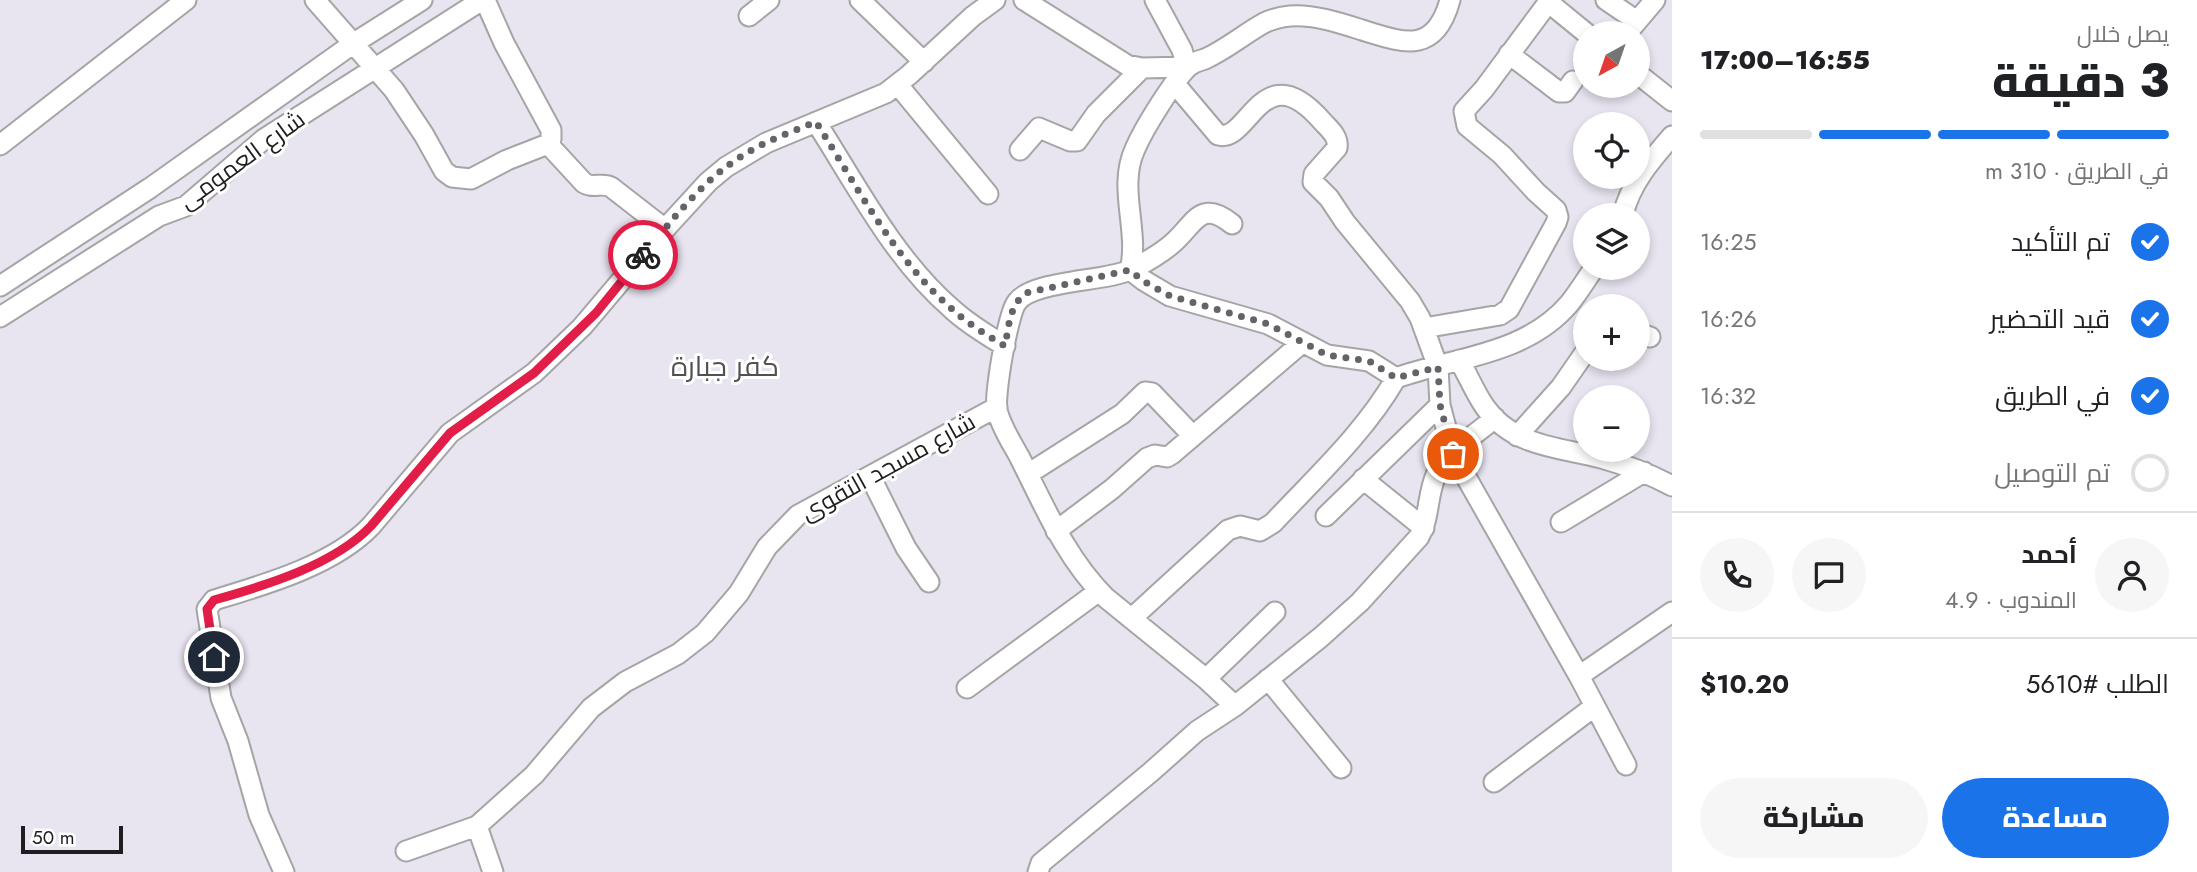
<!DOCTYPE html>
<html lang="ar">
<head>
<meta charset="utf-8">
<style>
  body { margin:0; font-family:Jost,Cairo,sans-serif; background:#f6f6f6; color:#202124; direction:rtl; height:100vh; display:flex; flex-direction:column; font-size:26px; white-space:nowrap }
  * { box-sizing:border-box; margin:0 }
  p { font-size:23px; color:#757577 }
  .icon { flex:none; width:38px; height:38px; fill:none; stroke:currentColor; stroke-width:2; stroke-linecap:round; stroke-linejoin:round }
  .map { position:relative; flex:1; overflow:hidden; direction:ltr }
  .panel { display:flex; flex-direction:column; background:#fff; width:525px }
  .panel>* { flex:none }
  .needle { width:46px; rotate:220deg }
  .buttons { position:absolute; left:1573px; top:21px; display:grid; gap:14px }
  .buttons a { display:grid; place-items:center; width:77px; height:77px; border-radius:50%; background:#fff; box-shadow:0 4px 10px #0003; font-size:35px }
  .scale { position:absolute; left:21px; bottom:18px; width:102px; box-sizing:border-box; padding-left:7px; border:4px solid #1e1e1e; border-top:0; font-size:19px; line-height:24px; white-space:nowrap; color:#1e1e1e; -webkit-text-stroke:5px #fff; paint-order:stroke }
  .pin { position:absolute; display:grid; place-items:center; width:60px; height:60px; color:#fff; margin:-30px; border:4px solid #fff; border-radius:50%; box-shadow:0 2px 7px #0007 }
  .courier { position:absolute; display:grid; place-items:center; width:70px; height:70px; margin:-35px; border:5px solid #e11d48; border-radius:50%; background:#fff; color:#222; box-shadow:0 2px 9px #0007 }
  .head em { font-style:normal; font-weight:800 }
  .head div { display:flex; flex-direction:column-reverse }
  .head { display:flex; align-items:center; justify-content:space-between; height:119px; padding:0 28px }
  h1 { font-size:46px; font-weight:800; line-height:52px }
  .bar { display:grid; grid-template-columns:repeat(4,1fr); gap:10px 7px; align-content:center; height:84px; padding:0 28px }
  .bar i { height:9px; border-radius:5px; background:#e0e0e0 }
  .bar .current { background:#1a73e8 }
  .bar p { grid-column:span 4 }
  .line { display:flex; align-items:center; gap:18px; padding:0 28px; border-top:2px solid #e0e0e0 }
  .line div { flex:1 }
  .round { display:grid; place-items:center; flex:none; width:74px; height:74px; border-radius:37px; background:#f6f6f6 }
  ol { padding:0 28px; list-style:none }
  li { display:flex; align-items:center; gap:21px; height:77px }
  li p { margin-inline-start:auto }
  li .icon { padding:7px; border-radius:50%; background:#1a73e8; color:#fff; stroke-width:4 }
  li:last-child { color:#757577 }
  li i { width:38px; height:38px; border:4px solid #e0e0e0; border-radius:50% }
  .primary-button { display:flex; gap:14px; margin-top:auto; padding:14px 28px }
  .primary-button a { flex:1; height:80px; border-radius:42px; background:#1a73e8; color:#fff; font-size:28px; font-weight:800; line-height:80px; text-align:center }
  .primary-button a+a { background:#f6f6f6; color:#202124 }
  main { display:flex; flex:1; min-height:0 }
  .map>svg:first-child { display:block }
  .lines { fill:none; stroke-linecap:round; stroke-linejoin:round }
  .minor-casing { stroke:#a5a5a5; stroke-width:23 }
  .minor { stroke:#fff; stroke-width:19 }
  .done { stroke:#656368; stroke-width:7; stroke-dasharray:0 12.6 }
  .route { stroke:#e11d48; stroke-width:9 }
  .labels { text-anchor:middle; stroke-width:6; stroke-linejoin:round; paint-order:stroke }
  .street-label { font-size:24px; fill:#1e1e1e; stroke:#fff }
  .quarter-label { font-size:28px; fill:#515151; stroke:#fff }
</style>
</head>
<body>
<main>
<section class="panel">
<div class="head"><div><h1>3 دقيقة</h1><p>يصل خلال</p></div><em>16:55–17:00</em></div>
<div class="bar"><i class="current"></i><i class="current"></i><i class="current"></i><i></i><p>في الطريق · 310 m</p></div>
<ol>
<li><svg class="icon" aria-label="check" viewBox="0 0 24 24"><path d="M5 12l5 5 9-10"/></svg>تم التأكيد<p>16:25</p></li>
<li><svg class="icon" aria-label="check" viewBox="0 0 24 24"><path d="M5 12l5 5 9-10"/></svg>قيد التحضير<p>16:26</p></li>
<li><svg class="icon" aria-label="check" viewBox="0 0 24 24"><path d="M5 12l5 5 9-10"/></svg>في الطريق<p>16:32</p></li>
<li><i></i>تم التوصيل</li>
</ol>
<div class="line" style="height:126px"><a class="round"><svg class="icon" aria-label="person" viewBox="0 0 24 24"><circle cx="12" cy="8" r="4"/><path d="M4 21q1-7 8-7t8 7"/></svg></a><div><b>أحمد</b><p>المندوب · 4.9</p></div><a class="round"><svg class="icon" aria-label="chat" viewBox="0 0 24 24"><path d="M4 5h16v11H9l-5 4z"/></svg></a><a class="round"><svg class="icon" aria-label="phone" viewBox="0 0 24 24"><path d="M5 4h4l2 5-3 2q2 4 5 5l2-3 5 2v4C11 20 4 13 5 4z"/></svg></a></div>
<div class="line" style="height:91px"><div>الطلب #5610</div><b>$10.20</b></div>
<div class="primary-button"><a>مساعدة</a><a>مشاركة</a></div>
</section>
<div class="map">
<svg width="1672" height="872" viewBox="0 0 1672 872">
  <rect width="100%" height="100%" fill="#e8e4f0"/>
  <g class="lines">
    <defs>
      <path id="minor" d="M315,0l79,90 30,45 20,36 8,6 19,2 36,-19 41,-16 36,39c9,6 18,-1 27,4l54,42
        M485,0l19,43 47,87v9l-3,5
        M860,0l64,62
        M1024,0l103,65 15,3 45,-1 -5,-17 -27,-50
        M1606,0l31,21
        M1548,2l38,31
        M749,16l20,-16
        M1627,33l28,-33
        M1509,54l50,38h6l8,-11
        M1638,74l34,27
        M1175,84l43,51c31,9 44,-83 104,-14 7,8 17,15 15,27l-23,26 -1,8 16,16 16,24 65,79 10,17 18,49 2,38 13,49 126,222 47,89
        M898,85l90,109
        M816,122c41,64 78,137 136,187 16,15 35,26 53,37
        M0,145l186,-145
        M1020,150l19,-22 31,13h7l19,-27 46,-46
        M1623,215c7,-31 28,-55 49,-79
        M1232,224c-32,-26 -38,1 -59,19 -11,10 -27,19 -40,26 -27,13 -100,11 -116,33 -9,10 -23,94 -20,108 4,17 15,33 23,48 24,48 47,102 86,140l100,81 29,27
        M1130,270c10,-39 -13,-82 5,-121 9,-21 36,-64 51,-80 5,-6 12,-8 19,-10 22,-10 39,-25 59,-36 8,-4 17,-6 26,-7 23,-2 50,7 72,14 42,13 73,25 88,-30
        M1130,270l13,10 27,16 98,28 59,31 42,6 27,17
        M0,286l150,-98 204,-145 68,-43
        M0,317l159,-101 27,-10 78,-67 218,-139
        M1424,328l76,-13 9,-6 47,-86 2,-6 -2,-7 -20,-18 -34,-37 -35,-29 -3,-15 20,-22 66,-89
        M1638,333l12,4
        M1459,360c9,15 16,33 26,47 28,40 74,40 116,51 25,7 49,16 71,28
        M1517,436l44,-49 25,-36
        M1028,474l94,-60 23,-22 7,1 41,43
        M870,476l36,72 23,34
        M1363,479l61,49
        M1326,516l114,-111
        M1561,522l83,-50
        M1056,531l56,-42 35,-31 8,-3 12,2 5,-3 131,-112
        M1132,618l96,-88 12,-4 20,5 13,-8c43,-46 92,-91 123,-145 59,-21 129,-23 173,-74 9,-11 17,-24 25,-36
        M1579,676l93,-64
        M1206,679l69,-67
        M1268,679l73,89
        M967,688l132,-97
        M1494,782l101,-76
        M477,826l16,46
        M406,851l71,-25 57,-51 57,-67 34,-26 53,-28 27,-21 34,-40 28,-46 31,-32 199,-108
        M284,872l-25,-57 -21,-74 -17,-43 -14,-89 7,-9c50,-15 120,-35 157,-74l79,-93 84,-60 48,-46 83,-98 43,-47 18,-15 40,-24 120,-50 23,-18 64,-59 22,-16
        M1038,872l3,-9 110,-91 46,-41 38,-25 86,-69 39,-35 59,-65c11,-20 8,-42 17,-62 12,-24 40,-41 59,-57"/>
    </defs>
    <use href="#minor" class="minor-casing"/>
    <use href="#minor" class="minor"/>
  </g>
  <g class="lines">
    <path class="done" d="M643,255c30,-36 62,-78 104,-102 21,-13 46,-22 69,-31 41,64 78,137 136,187 16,15 35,26 53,37 4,-20 4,-40 21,-53l104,-23 13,11 27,15 98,28 59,31 42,6 27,17 42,-11 2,38 13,49"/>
    <path class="route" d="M214,657l-7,-48 7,-9c50,-14 120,-35 157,-74l79,-93 84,-60 62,-60 47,-58"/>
  </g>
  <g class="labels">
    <g class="street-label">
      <text transform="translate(242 160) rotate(-36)" y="8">شارع العمومى</text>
      <text transform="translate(888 467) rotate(-29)" y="8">شارع مسجد التقوى</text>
    </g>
    <g class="quarter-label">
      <text x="725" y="376">كفر جبارة</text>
    </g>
  </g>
</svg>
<div class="buttons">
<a><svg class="needle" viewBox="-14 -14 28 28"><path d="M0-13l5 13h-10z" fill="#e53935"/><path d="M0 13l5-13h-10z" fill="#757577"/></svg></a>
<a><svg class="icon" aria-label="locate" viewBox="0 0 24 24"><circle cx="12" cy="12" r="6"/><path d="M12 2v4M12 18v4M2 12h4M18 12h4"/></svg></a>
<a><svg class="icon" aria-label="layers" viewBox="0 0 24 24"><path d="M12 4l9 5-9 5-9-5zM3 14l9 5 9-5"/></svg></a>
<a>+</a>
<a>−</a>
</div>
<div class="scale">50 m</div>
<div class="pin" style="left:1453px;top:454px;background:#ea580c"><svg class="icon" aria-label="bag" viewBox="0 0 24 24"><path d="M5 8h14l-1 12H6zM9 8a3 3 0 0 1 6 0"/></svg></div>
<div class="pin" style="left:214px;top:657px;background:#1f2937"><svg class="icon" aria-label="home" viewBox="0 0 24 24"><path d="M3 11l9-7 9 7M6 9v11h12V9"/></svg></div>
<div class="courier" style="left:643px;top:255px"><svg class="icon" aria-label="bike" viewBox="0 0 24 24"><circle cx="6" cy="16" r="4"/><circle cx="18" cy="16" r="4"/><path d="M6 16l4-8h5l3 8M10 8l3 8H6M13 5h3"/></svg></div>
</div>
</main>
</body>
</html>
